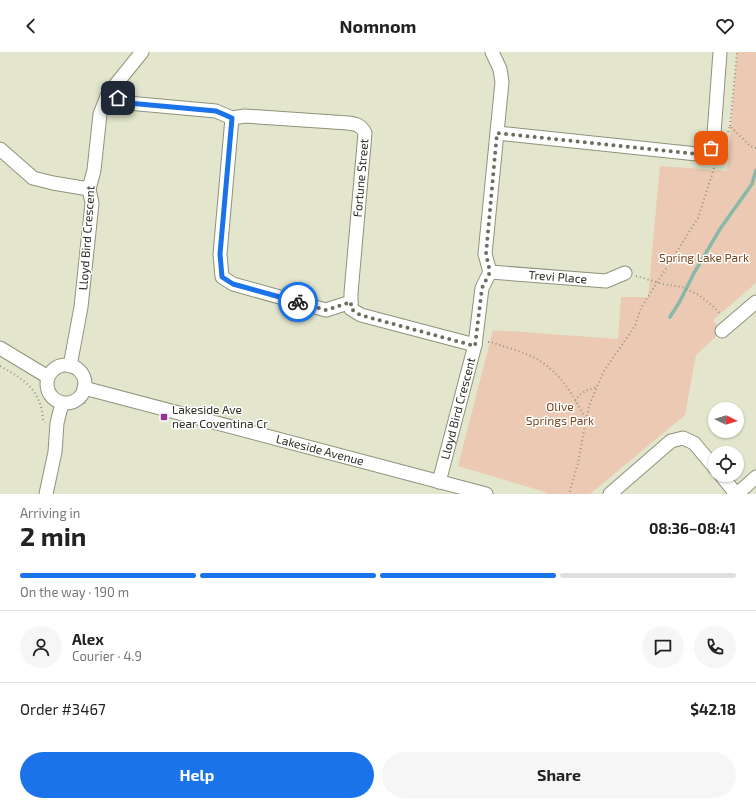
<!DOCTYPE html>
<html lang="en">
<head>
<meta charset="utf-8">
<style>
  body { margin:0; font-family:"Exo 2",sans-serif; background:#f6f6f6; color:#222; height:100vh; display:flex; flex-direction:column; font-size:15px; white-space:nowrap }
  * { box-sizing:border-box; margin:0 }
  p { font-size:13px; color:#767676 }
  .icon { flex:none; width:22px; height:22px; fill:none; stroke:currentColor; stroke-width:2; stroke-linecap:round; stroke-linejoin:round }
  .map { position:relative; height:442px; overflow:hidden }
  .details { display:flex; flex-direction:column; background:#fff; flex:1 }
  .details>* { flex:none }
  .needle { width:26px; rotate:95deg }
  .fabs { position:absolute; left:708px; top:350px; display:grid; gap:8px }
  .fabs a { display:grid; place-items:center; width:36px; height:36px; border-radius:50%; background:#fff; box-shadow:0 1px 3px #0004; font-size:20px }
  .pin { position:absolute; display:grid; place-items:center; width:34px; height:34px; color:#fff; margin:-17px; border-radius:8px; box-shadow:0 2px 6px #0006 }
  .courier { position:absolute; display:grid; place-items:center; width:40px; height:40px; margin:-20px; border:3px solid #1a73e8; border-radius:50%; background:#fff; color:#222; box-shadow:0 1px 5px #0007 }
  .head em { font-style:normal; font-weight:700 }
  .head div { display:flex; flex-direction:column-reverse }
  .head { display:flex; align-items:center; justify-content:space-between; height:68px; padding:0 20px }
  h1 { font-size:26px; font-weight:700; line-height:30px }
  .bar { display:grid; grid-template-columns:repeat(4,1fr); gap:6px 4px; align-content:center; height:48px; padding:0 20px }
  .bar i { height:5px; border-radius:3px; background:#e0e0e0 }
  .bar .active { background:#1a73e8 }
  .bar p { grid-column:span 4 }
  .line { display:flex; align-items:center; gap:10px; padding:0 20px; border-top:1px solid #e0e0e0 }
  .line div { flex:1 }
  .round { display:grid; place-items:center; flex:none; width:42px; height:42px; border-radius:21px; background:#f6f6f6 }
  .primary-button { display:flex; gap:8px; margin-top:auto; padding:8px 20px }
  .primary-button a { flex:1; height:46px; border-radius:24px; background:#1a73e8; color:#fff; font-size:16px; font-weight:700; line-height:46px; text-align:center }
  .primary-button a+a { background:#f6f6f6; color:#222 }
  header { display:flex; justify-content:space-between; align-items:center; height:52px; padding:0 20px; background:#fff; font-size:18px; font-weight:700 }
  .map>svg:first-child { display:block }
  .green { fill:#ebc9b2 }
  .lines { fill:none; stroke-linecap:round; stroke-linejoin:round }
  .stream { stroke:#87b9a8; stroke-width:3.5 }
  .street-casing { stroke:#8f927b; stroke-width:15 }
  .path { stroke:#929583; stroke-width:2; stroke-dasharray:1 3; stroke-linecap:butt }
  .street { stroke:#fff; stroke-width:13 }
  .done { stroke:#6d6e60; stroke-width:4; stroke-dasharray:0 7.2 }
  .route { stroke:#1a73e8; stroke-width:5 }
  .poi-dot { fill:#973298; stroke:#fff; stroke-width:1.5 }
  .labels { text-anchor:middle; stroke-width:3; stroke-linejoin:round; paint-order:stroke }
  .street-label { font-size:12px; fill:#2d2e25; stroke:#fff }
  .park-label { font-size:12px; fill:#79461f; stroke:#fff }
  .poi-label { font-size:12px; fill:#2d2e25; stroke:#fff; text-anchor:start }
</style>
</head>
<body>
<header><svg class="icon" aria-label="back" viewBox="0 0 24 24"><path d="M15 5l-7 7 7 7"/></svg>Nomnom<svg class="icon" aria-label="heart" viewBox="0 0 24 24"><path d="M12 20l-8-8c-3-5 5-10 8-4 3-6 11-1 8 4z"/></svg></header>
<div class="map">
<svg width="756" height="442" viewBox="0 0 756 442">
  <rect width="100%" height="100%" fill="#e3e6cd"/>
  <path class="green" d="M737,0h19v231l-43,37 9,11 -26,24 -11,60 -95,79h-43l-5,-3 -84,-25 35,-136 125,9 3,-42h27l12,-131 67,5z"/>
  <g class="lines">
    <path class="stream" d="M670,265l10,-16 14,-28 26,-44 32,-45 4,-14"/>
    <defs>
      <g id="street">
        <path d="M108,42l20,9 88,8 16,7 13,-2 103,7c8,1 13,2 17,10l-14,160v16l10,6 114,30"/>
        <path d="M232,66l-12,136 2,23 11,7 93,26 25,-8"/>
        <path d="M497,81l200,21 14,-6 3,-14 6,-82"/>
        <path d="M0,97l33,29 20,5 36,6"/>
        <path id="s1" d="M490,220l116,9 19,-8"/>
        <path d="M722,279l34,-29"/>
        <path d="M0,296l48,29"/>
        <circle cx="66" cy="332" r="19"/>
        <path d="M70,314l11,-59 11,-104 -3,-14 5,-19 6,-56 8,-20 34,-42"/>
        <path id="s2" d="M84,336l402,106"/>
        <path d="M721,423l15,19"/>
        <path id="s3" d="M439,430l36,-137 7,-57 8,-16 -5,-18 17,-172 -2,-13 -8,-17"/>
        <path d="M46,442l9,-42 2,-29 5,-20"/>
        <path d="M610,442l61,-53 12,-3 11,5 21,25"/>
        <path d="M737,442l19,-17"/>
      </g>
    </defs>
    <use href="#street" class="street-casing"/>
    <path class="path" d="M730,74l7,-74
      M728,80l2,-6 20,20 6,2
      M636,224l27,8 19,3 17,8 16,13 6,7
      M488,290h3c16,6 35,10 49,19 22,14 35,37 46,59l-8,43 -9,31
      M0,314c24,13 42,25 43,55l2,1
      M575,349c6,-9 12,-11 22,-14
      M73,355l10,-4h5
      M586,368l4,-17 14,-32 31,-45 6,-18 57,-90 19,-59"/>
    <use href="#street" class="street"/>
  </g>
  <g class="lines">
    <path class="done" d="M298,250l28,8 25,-8v7l9,6 115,31 7,-58 8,-16 -4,-18 11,-121 200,21 14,-6"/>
    <path class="route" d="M118,46l10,5 88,8 16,7 -12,136 2,23 11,7 65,18"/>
  </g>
  <rect class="poi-dot" x="160" y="361" width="8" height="8" rx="2"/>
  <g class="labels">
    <g class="street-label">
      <text transform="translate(361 126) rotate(-85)" y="4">Fortune Street</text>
      <text transform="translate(87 186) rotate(-86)" y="4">Lloyd Bird Crescent</text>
      <text dy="4" stroke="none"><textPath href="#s1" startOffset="68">Trevi Place</textPath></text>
      <text dy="4" stroke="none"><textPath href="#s3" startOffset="76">Lloyd Bird Crescent</textPath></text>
      <text dy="4" stroke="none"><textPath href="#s2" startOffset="244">Lakeside Avenue</textPath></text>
    </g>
    <g class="park-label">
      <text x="704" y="210">Spring Lake Park</text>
      <text x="560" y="359">Olive<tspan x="560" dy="14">Springs Park</tspan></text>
    </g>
    <g class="poi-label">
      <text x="172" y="362">Lakeside Ave<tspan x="172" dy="14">near Coventina Cr</tspan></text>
    </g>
  </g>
</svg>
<div class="fabs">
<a><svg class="needle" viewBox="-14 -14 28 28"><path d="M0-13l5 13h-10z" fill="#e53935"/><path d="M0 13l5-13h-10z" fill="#767676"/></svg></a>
<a><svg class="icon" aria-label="locate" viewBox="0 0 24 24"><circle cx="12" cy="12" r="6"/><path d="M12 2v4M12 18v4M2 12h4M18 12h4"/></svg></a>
</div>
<div class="pin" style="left:711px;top:96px;background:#ea580c"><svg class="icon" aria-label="bag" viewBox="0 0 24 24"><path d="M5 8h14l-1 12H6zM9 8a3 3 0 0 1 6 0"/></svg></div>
<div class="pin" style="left:118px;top:46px;background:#1f2937"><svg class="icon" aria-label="home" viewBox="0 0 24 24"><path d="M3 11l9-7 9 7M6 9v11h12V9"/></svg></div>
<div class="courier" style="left:298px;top:250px"><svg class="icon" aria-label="bike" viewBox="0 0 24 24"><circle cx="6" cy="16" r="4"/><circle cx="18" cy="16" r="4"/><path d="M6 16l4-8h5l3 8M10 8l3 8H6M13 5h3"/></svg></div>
</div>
<section class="details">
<div class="head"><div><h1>2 min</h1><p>Arriving in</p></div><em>08:36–08:41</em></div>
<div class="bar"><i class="active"></i><i class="active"></i><i class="active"></i><i></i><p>On the way · 190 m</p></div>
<div class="line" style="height:72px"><a class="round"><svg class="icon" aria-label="person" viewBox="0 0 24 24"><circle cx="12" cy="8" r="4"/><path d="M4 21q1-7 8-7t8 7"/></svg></a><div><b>Alex</b><p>Courier · 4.9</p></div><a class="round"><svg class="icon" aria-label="chat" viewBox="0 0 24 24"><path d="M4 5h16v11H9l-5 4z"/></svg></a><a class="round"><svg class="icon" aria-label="phone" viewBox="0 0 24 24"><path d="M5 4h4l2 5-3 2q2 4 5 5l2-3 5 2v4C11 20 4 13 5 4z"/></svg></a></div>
<div class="line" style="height:52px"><div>Order #3467</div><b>$42.18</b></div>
<div class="primary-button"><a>Help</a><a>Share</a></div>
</section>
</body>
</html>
